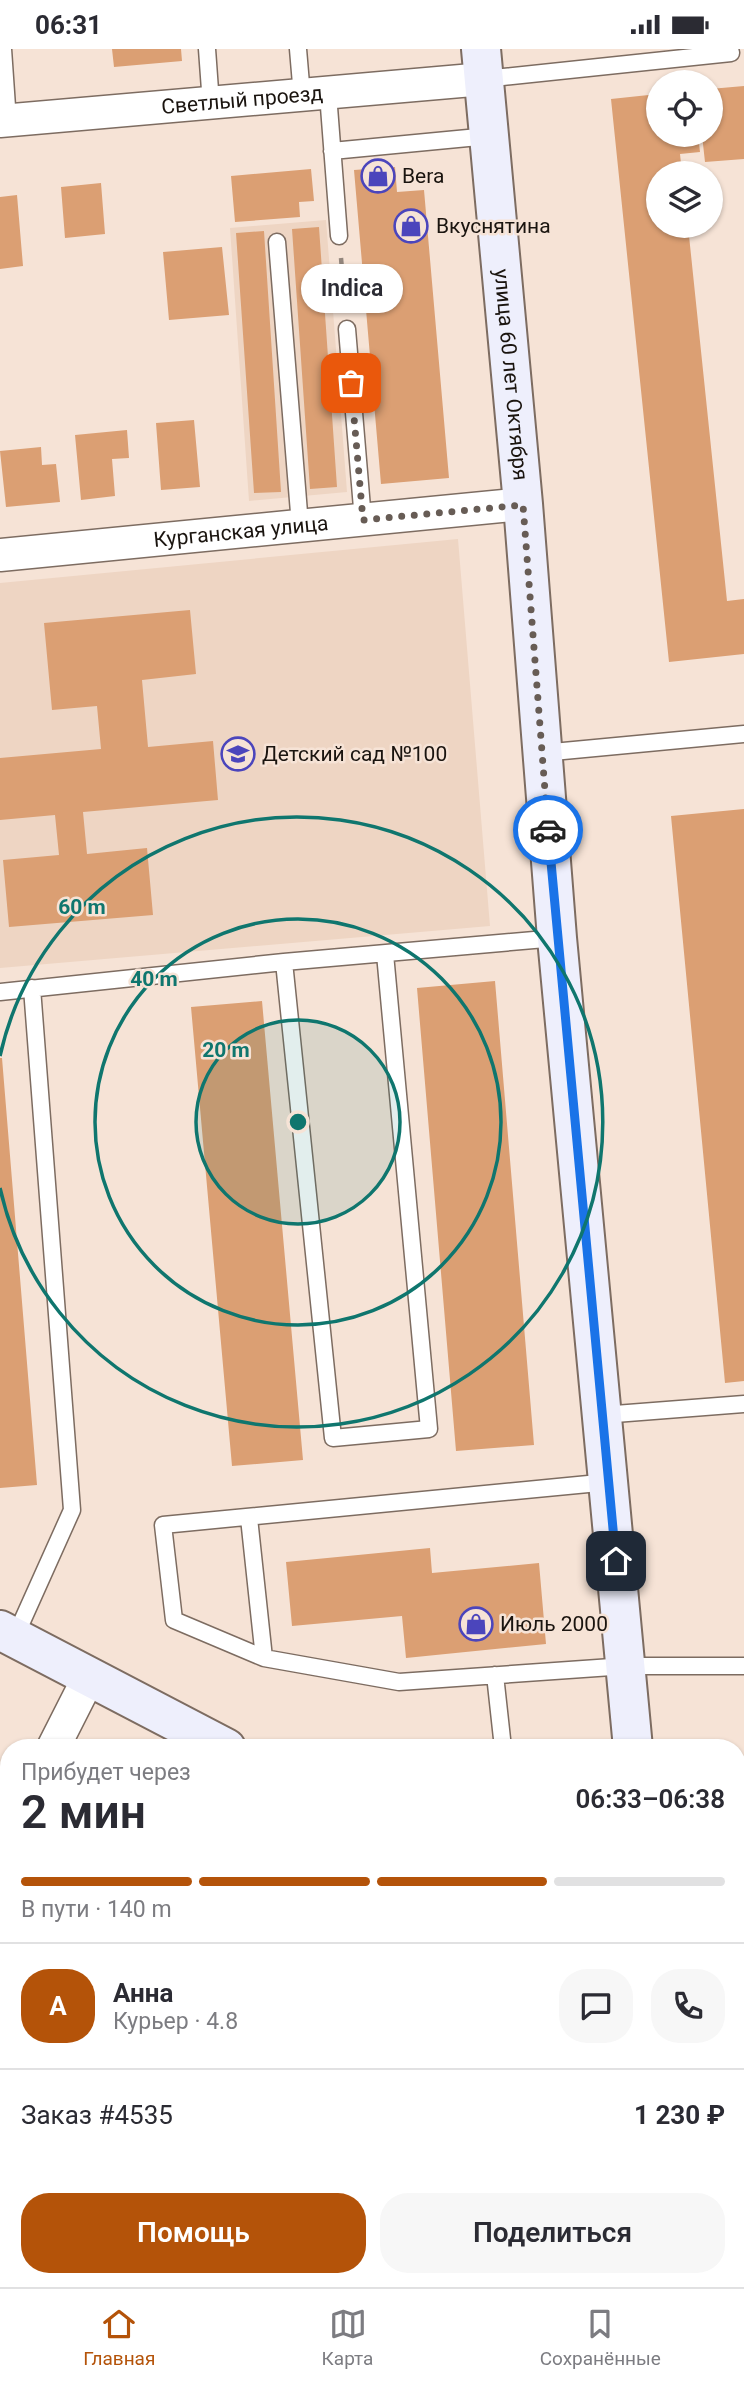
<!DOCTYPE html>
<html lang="ru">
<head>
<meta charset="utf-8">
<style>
  body { margin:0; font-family:Roboto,sans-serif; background:#f7f7f7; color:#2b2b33; height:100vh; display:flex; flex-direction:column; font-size:26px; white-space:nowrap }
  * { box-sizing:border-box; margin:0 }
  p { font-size:23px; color:#7c7c81 }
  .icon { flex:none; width:38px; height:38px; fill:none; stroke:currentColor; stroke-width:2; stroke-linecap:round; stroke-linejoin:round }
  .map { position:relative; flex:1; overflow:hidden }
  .sheet { position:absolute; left:0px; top:1690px; width:746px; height:548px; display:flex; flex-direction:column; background:#fff; border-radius:28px 28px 0 0; box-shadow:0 2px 5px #0004 }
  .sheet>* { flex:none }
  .tools { position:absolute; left:646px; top:21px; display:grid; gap:14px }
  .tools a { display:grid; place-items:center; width:77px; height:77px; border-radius:50%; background:#fff; box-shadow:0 2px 5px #0004; font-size:35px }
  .pin { position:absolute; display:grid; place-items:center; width:60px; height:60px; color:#fff; margin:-30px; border-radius:14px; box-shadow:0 4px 10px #0006 }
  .courier { position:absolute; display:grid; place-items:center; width:70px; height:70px; margin:-35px; border:5px solid #1a73e8; border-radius:50%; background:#fff; color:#222; box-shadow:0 2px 9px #0007 }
  .bubble { position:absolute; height:49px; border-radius:24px; background:#fff; box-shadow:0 2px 5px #0004; font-size:23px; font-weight:600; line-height:49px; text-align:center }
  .overview em { font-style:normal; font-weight:600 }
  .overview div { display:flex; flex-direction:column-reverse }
  .overview { display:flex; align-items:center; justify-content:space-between; height:119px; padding:0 21px }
  h1 { font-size:46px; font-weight:600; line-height:52px }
  .bar { display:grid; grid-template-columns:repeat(4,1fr); gap:10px 7px; align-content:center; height:84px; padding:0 21px }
  .bar i { height:9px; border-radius:5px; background:#e1e1e2 }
  .bar .active { background:#b45309 }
  .bar p { grid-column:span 4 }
  .line { display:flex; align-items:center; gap:18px; padding:0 21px; border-top:2px solid #e1e1e2 }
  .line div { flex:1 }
  .round { display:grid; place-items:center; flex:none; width:74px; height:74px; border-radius:28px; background:#f7f7f7 }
  .action { display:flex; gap:14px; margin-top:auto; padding:14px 21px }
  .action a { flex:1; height:80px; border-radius:28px; background:#b45309; color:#fff; font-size:28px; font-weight:600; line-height:80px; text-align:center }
  .action a+a { background:#f7f7f7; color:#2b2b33 }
  .status { display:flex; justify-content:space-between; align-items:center; height:49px; padding:0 35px; background:#fff; direction:ltr }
  .status svg { height:19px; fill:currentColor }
  .tab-bar { display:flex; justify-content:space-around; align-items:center; height:98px; border-top:2px solid #e1e1e2; background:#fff; font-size:19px; color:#7c7c81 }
  .tab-bar a { display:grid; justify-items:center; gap:4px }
  .tab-bar .active { color:#b45309 }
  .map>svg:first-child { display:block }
  .built { fill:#eed5c3 }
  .building { fill:#db9f73 }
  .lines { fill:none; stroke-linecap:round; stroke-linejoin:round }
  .lane-casing { stroke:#7d6c61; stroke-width:19 }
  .street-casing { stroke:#7d6c61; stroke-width:35 }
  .secondary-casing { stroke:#7d6c61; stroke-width:42 }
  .path { stroke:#93867d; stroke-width:4.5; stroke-dasharray:7 3.5; stroke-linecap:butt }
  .lane { stroke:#fff; stroke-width:16 }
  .street { stroke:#fff; stroke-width:32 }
  .secondary { stroke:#eeeffc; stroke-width:38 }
  .done { stroke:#675c55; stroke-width:7; stroke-dasharray:0 12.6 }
  .route { stroke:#1a73e8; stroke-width:9 }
  .ring { fill:none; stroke:#0f766e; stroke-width:3.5 }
  .labels { text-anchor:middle; stroke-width:5; stroke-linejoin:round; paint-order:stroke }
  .street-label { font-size:21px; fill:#1a140f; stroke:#f6e3d6 }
  .poi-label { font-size:21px; fill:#1a140f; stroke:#f6e3d6; text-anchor:start }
  .centre { fill:#0f766e; stroke:#f6e3d6; stroke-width:3.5 }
  .ring-label { font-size:21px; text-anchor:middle; font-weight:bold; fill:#0f766e; stroke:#f6e3d6; stroke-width:5; stroke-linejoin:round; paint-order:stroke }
</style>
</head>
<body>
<div class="status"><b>06:31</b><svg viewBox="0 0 49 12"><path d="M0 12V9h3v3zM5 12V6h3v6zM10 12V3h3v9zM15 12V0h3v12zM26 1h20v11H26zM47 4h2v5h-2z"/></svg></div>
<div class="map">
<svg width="744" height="2238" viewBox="0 0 744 2238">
  <rect width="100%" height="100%" fill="#f6e3d6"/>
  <path class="built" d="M326,171l21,272 -98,9 -19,-273z
    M458,490l32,387 -490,42v-385z"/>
  <path class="building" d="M112,0h69l1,12 -68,6z
    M744,37v73l-39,3 -3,-27h8v-46z
    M658,45v41h40l2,17 -20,2 2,19h-24v53h30l39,375 17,-2v55l-75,8 -58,-563z
    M395,118l2,25 27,-2 25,288 -68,6 -27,-314z
    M311,120l3,32 -15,1 1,15 -65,5 -4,-46z
    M101,134l4,51 -40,4 -4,-51z
    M17,146l6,71 -23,3v-72z
    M319,178l18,260 -27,2 -18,-260z
    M264,182l17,261 -27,1 -18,-260z
    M222,198l7,68 -60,5 -6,-68z
    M194,371l6,67 -39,3 -5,-67z
    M127,381l2,28 -17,1 3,37 -34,4 -6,-65z
    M41,398l1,18 14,-1 4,38 -54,5 -6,-56z
    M190,561l6,64 -54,6 6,67 65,-6 5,59 -135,12 4,42 60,-6 6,67 -144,12 -6,-67 56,-5 -4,-40 -55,5v-62l101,-9 -4,-43 -45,4 -8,-87z
    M744,760v572l-19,2 -54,-567z
    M495,932l39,464 -78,6 -39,-463z
    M262,952l41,459 -71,6 -41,-459z
    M0,1009h2l35,427 -37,3z
    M430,1499l2,25 107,-10 7,81 -140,14 -4,-42 -110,10 -6,-64z
    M0,1939l9,4v59l-3,5 -6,-3z
    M0,2114l9,4v13l-9,18z
    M53,2230h49l-4,8h-27z"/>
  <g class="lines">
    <defs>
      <path id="lane" d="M3,0l5,72
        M207,0l4,55
        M298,0l4,47
        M484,30l247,-26 -1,-4
        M328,45l11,142
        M332,102l157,-15
        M277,193l23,283
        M347,280l16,191
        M542,704l202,-19
        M284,913l49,476 96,-9 -44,-475
        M0,943l284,-30 273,-24
        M602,1366l142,-11
        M609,1433l-446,43 11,95 90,38 135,24 227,-16h118
        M249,1469l15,140
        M15,1588l57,-127 -40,-522
        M495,1626l8,73"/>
      <g id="street">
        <path id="s1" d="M0,72l484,-42"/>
        <path id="s2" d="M0,506l523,-51"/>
        <path d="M53,1699l36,-71"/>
        <path d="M0,1802l9,-17"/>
        <path d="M146,2238l5,-8"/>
        <path d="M573,2238l5,-8"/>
      </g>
      <g id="secondary">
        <path id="s3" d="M481,0l42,455 34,434 76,810"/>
        <path d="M0,1581l226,118"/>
        <path d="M737,1965l7,4"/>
      </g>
    </defs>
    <use href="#lane" class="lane-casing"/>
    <use href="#street" class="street-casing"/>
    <use href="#secondary" class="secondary-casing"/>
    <path class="path" d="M341,209l4,47"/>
    <use href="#lane" class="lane"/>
    <use href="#street" class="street"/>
    <use href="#secondary" class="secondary"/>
  </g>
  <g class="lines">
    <path class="done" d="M351,334l12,137 160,-15 25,325"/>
    <path class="route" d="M548,781l68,731"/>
  </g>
  <circle cx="298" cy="1073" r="102" fill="#0f766e" fill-opacity=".12"/>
  <g class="ring">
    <circle cx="298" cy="1073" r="102"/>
    <circle cx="298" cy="1073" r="203"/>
    <path d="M0 1007A305 305 0 1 1 0 1139"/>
  </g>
  <defs>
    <symbol id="shop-ring" viewBox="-11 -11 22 22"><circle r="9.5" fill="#f6e3d6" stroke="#4b45bc" stroke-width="1.5"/><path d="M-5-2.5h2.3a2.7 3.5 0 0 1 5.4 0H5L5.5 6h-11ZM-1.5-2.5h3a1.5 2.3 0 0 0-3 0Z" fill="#4b45bc"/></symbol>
    <symbol id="school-ring" viewBox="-11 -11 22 22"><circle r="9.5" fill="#f6e3d6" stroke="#4b45bc" stroke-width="1.5"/><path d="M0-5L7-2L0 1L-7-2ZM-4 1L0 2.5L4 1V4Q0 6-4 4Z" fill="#4b45bc"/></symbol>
  </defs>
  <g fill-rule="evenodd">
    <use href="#shop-ring" x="359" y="108" width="38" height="38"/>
    <use href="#shop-ring" x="392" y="158" width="38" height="38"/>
    <use href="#school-ring" x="219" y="686" width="38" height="38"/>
    <use href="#shop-ring" x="457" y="1556" width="38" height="38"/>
  </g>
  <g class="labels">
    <g class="street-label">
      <text dy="7" stroke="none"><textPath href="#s1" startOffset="243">Светлый проезд</textPath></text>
      <text dy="7" stroke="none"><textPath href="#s3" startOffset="327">улица 60 лет Октября</textPath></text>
      <text dy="7" stroke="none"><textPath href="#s2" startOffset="242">Курганская улица</textPath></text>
    </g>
    <g class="poi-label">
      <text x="402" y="134">Bera</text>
      <text x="436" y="184">Вкуснятина</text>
      <text x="262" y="712">Детский сад №100</text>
      <text x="500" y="1582">Июль 2000</text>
    </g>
  </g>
  <circle cx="298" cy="1073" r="10" class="centre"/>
  <g class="ring-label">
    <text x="82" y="865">60 m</text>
    <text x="154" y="937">40 m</text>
    <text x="226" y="1008">20 m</text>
  </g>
</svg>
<div class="tools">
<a><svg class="icon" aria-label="locate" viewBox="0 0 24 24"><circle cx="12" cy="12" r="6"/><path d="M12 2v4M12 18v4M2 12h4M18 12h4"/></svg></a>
<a><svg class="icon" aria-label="layers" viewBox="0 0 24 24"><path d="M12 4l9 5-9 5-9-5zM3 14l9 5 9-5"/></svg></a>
</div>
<div class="pin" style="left:351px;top:334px;background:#ea580c"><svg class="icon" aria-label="bag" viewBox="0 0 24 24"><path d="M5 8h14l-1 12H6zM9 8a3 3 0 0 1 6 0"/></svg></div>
<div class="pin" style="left:616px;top:1512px;background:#1f2937"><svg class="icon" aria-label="home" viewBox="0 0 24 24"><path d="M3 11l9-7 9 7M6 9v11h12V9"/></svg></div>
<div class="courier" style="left:548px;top:781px"><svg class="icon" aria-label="car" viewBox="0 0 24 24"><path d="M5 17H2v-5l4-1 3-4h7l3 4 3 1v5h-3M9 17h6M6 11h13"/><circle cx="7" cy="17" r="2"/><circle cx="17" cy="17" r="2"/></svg></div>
<div class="bubble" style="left:301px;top:215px;width:102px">Indica</div>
<section class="sheet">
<div class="overview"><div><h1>2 мин</h1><p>Прибудет через</p></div><em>06:33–06:38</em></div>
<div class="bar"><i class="active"></i><i class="active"></i><i class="active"></i><i></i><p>В пути · 140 m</p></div>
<div class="line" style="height:126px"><b class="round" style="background:#b45309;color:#fff">А</b><div><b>Анна</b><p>Курьер · 4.8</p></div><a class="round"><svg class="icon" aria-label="chat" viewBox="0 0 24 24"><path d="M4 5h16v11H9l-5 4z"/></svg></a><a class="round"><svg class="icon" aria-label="phone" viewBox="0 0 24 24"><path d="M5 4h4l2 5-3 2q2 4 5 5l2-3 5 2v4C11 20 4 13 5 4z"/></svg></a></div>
<div class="line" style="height:91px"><div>Заказ #4535</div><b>1 230 ₽</b></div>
<div class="action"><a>Помощь</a><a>Поделиться</a></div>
</section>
</div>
<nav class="tab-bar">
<a class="active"><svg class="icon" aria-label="home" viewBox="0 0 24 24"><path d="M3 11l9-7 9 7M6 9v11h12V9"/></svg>Главная</a>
<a><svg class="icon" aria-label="map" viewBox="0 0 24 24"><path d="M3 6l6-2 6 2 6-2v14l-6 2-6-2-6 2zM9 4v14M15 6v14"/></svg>Карта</a>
<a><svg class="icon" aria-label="saved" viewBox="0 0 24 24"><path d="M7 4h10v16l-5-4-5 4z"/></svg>Сохранённые</a>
</nav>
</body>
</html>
